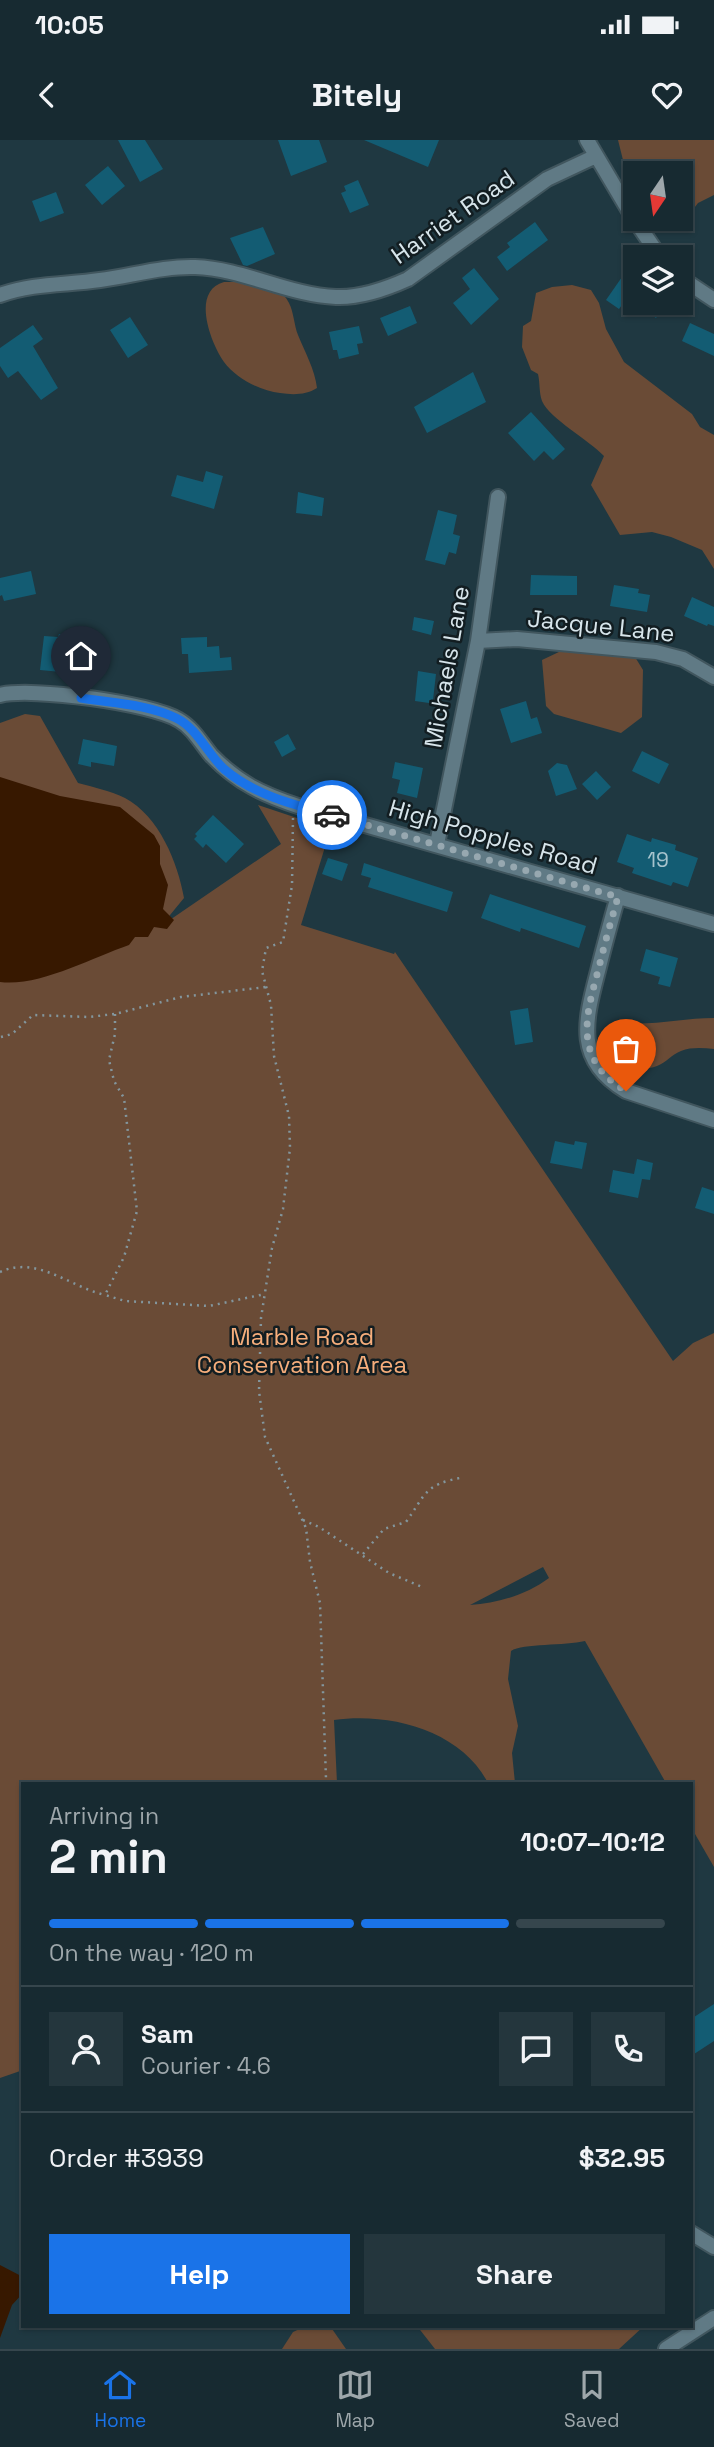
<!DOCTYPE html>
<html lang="en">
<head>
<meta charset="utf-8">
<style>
  body { margin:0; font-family:"Space Grotesk",sans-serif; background:#24363d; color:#f1f3f6; height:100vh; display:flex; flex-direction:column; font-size:26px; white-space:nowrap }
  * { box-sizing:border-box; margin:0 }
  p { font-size:23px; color:#9ea7ab }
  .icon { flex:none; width:38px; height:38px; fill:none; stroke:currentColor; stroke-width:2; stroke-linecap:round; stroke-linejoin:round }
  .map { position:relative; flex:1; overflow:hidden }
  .side { position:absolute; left:21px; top:1642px; width:672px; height:546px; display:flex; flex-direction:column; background:#172a31; border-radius:0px; box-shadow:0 2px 5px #0004,0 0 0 2px #36464d }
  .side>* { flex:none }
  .needle { width:46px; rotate:193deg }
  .controls { position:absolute; left:623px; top:21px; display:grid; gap:14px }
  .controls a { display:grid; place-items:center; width:70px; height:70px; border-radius:0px; background:#172a31; box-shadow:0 2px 5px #0004,0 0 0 2px #36464d; font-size:35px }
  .pin { position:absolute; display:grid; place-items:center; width:60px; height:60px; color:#fff; margin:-72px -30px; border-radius:50% 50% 50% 0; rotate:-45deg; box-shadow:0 0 7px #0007 }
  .pin .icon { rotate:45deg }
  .courier { position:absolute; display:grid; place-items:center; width:70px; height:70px; margin:-35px; border:5px solid #1a73e8; border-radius:50%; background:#fff; color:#222; box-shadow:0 2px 9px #0007 }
  .head em { font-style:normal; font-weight:700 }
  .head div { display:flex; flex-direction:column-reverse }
  .head { display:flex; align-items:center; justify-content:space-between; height:119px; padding:0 28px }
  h1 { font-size:46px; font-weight:700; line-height:52px }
  .bar { display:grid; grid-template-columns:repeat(4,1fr); gap:10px 7px; align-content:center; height:84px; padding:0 28px }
  .bar i { height:9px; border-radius:5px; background:#36464d }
  .bar .current { background:#1a73e8 }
  .bar p { grid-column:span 4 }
  .line { display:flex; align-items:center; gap:18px; padding:0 28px; border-top:2px solid #36464d }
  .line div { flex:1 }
  .round { display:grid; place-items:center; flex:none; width:74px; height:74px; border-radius:0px; background:#24363d }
  .button { display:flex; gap:14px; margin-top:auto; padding:14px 28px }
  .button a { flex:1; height:80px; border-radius:0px; background:#1a73e8; color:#fff; font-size:28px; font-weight:700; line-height:80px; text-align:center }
  .button a+a { background:#24363d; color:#f1f3f6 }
  .status { display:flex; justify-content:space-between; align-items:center; height:49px; padding:0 35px; background:#172a31; direction:ltr }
  .status svg { height:19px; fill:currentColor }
  header { display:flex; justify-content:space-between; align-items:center; height:91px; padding:0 28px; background:#172a31; font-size:32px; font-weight:700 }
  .tab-bar { display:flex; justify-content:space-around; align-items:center; height:98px; border-top:2px solid #36464d; background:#172a31; font-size:19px; color:#9ea7ab }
  .tab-bar a { display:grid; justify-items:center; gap:4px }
  .tab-bar .current { color:#1a73e8 }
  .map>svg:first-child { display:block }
  .green { fill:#6a4b36; fill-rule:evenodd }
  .water { fill:#371800 }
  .building { fill:#135c73 }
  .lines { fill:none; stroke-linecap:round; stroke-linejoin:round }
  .street-casing { stroke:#41565e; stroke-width:18 }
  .path { stroke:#83969d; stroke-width:2.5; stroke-dasharray:2 5; stroke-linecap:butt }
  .street { stroke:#607a85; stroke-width:14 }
  .done { stroke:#97a8b0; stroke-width:7; stroke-dasharray:0 12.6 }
  .route { stroke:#1a73e8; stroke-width:9 }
  .labels { text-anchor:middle; stroke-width:5; stroke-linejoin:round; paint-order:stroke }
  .number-label { font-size:21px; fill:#a6c3cd }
  .street-label { font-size:24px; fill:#d7e5eb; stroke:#121d21 }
  .park-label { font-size:24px; fill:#f6ae7c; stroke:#121d21 }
</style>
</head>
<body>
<div class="status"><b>10:05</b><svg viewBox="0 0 49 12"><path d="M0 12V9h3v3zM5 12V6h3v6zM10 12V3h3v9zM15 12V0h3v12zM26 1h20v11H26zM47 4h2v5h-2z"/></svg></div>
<header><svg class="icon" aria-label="back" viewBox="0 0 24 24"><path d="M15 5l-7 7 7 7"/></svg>Bitely<svg class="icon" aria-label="heart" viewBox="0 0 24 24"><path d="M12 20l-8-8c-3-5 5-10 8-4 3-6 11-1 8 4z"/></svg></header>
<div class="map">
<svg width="714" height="2209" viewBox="0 0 714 2209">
  <rect width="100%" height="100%" fill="#1f3841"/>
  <path class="green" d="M618,0h96v55l-16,8 -13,17 -11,6 -11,-7h18v-46h-46v7l-11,-16z
    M224,142c21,0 55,-1 65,21 5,10 5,22 9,32 7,17 17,35 19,53 -11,7 -24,7 -37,5 -20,-2 -44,-15 -56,-31 -14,-20 -33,-71 0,-80z
    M572,145l19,5 8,13 7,26 18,33 68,52 8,13 14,8v134l-12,-19 -31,-13 -19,-5 -32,3 -29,-50 13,-29c-15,-16 -54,-37 -62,-55 -3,-8 -2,-19 -4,-27l-7,-4 -9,-23 1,-21 8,-5 5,-28 16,-6z
    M561,511l74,6 8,13 -1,47 -21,16 -67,-19 -8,-8 -4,-46z
    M25,574l15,2 38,67c15,4 33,8 47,15 34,18 53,65 59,100l-23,28 120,-82 -23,-39 54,18 -3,2 16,22 -24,78 93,29 1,-2 278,409 20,-18 21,-10v534l-23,-40v-44h-25l-81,-142c-20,5 -62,2 -74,10l-3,28 10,47 -6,27 3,30h-27c-27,-53 -99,-71 -154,-63l3,63h-314v287l-23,8v-1355zM543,1427l6,11c-23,17 -51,25 -79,27z
    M714,878v31c-11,-1 -23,-2 -33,2 -9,3 -15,12 -24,15 -28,10 -46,-10 -54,-34l14,-10c31,5 65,-4 97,-4z
    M306,2186h24l16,23h-64l11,-17z
    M417,2186h227l-25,23h-184z"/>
  <path class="water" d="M0,637l60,19 60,11 34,28 6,11v18l8,21 -5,24 11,11 -7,9 -13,-2 -6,10h-13l-6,8c-38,13 -90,42 -129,37z
    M0,2125l23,12v16l-11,12 -12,33z"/>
  <path class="building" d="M118,0h27l18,29 -23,13z
    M278,0h41l8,22 -36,14z
    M364,0h75l-11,27z
    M108,26l17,20 -23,19 -17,-20z
    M358,40l11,25 -19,8 -9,-20 5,-2 -2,-5z
    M56,52l8,21 -24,9 -8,-21z
    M535,82l13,18 -41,31 -10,-14 13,-10 -3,-4z
    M263,87l12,27 -28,12 -4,-1 -13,-27z
    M474,128l25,31 -28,26 -18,-22 17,-14 -8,-11z
    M622,137l13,10v16h32l-11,15 -29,-20 -8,11 -13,-9z
    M410,166l7,17 -29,13 -8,-18z
    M130,177l18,28 -20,13 -18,-28z
    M690,183l24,11v22l-32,-15z
    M33,185l10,14 -10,7 25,42 -17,12 -23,-29 -10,7 -8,-12v-18z
    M359,186l4,17 -6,1 2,10 -20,5 -2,-9h-4l-4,-18z
    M473,232l13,30 -59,31 -13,-26z
    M531,272l34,37 -12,11 -9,-9 -10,10 -26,-28z
    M206,331l17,5 -9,33 -43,-13 6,-21 26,7z
    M298,352l26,6 -2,18 -26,-3z
    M438,370l19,5 -4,19 7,2 -4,18 -7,-2 -4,13 -20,-5z
    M31,431l5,23 -32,7 -2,-6 -2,1v-18z
    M531,435l46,1v19h-47z
    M614,445l25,4 -1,4 12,2 -3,17 -37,-6z
    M692,457l22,10v19l-6,-2 -1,2 -23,-10z
    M414,477l20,4 -3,14 -19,-5z
    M59,494l28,3 -5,37 -42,-4 4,-34 14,1z
    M207,497v10l12,-1 1,12 11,-1 1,13 -43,3 -1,-19h-6l-1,-16z
    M418,531l18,3 -3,26h-4v3l-14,-2z
    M526,561l5,18 6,-2 5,16 -31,10 -11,-34z
    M288,594l8,15 -14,8 -8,-15z
    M83,599l34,7 -3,20 -23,-4v5l-13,-3z
    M642,611l27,13 -10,20 -27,-13z
    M395,622l28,6 -6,30 -20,-5 3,-13 -8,-2z
    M557,623l10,2 10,24 -21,7 -8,-25z
    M596,631l15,16 -14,13 -15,-16z
    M213,675l31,29 -18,19 -20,-19 -3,4 -9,-9 3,-3 -2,-2z
    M627,694l24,8 1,-4 24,7 -1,5 23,8 -10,29 -15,-5 -2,4 -39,-13 2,-5 -17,-6z
    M328,718l20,6 -6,17 -20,-7z
    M364,723l89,29 -6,20 -79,-25 3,-9 -10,-3z
    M490,754l96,32 -7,22 -58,-20 -1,4 -39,-14z
    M646,809l32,9 -8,29 -12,-3 2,-7 -20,-6z
    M528,868l5,34 -18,3 -5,-34z
    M555,1001l19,4 1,-4 12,2 -5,26 -32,-6z
    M637,1019l16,4 -3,17 -8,-1 -4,19 -29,-6 4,-22 21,4z
    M702,1047l12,4v23l-19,-6z
    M714,1864v37l-23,15v-37z"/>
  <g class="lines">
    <defs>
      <path id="street" d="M587,0l45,76 28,41
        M681,138l33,22
        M0,155c33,-12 66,-10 100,-15 31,-4 64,-14 95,-13 49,2 93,28 141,30 25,1 50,-8 72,-18l139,-100 49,-23
        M478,501l39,-2 139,13 27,7 31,18
        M0,555c32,-8 151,8 179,25 14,8 22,23 32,35 27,28 51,39 87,51l416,118
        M437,704l41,-203 20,-144
        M618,756c-7,25 -14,50 -20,75 -13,50 -24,89 28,120l88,29
        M691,2093l23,14
        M666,2209l48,-31"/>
    </defs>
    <use href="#street" class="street-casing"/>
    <path class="path" d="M293,678l-1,67 -9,57 -17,6 -4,23 9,34 3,51 15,60 1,32 -7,61 -11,39 -11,70 -2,73 6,46 41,91 4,34 10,41 6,176 2,4
      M115,874v20l-6,26 5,21 10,17 13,113 -13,46 -19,38 20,6 84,5 56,-12
      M1,897l11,-3 21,-19 55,2 27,-3 66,-17 85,-10
      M0,1132c37,-17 70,15 105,23
      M303,1380l16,7 70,46 33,14
      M363,1414l21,-25 22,-7c20,-28 18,-37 54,-44"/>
    <use href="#street" class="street"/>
  </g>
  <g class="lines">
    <path class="done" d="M332,675l286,82c-7,24 -14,49 -20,74 -14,50 -23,89 28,120"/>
    <path class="route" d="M81,558c31,5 66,6 95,20 21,10 31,35 48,51 30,26 70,36 108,46"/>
  </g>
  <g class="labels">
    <g class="number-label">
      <text x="658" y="727">19</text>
    </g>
    <g class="street-label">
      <text transform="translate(453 77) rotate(-35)" y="8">Harriet Road</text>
      <text transform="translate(601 486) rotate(6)" y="8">Jacque Lane</text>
      <text transform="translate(447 527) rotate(-80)" y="8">Michaels Lane</text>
      <text transform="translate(493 697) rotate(16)" y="8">High Popples Road</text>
    </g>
    <g class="park-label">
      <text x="302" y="1205">Marble Road<tspan x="302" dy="28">Conservation Area</tspan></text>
    </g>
  </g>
</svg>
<div class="controls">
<a><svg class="needle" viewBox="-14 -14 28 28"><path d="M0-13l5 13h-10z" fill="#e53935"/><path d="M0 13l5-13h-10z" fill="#9ea7ab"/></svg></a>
<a><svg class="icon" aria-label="layers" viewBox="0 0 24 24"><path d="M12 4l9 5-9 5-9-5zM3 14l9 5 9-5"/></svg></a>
</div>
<div class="pin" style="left:626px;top:951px;background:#ea580c"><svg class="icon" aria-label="bag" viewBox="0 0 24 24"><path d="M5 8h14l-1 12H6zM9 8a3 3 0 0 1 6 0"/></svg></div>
<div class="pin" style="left:81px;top:558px;background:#1f2937"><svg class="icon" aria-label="home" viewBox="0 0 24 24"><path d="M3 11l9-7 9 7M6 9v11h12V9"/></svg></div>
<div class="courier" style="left:332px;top:675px"><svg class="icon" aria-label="car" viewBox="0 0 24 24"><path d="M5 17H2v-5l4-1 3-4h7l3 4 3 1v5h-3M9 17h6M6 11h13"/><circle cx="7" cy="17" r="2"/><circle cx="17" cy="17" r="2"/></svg></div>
<section class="side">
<div class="head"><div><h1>2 min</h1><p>Arriving in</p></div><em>10:07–10:12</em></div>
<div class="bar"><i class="current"></i><i class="current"></i><i class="current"></i><i></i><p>On the way · 120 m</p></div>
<div class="line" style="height:126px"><a class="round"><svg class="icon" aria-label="person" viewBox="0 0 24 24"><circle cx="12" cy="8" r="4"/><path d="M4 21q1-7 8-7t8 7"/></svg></a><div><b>Sam</b><p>Courier · 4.6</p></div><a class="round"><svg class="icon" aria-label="chat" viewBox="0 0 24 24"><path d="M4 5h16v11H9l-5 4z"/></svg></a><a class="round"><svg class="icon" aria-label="phone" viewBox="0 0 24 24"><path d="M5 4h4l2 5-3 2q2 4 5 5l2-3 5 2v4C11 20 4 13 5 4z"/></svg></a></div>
<div class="line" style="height:91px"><div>Order #3939</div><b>$32.95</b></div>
<div class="button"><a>Help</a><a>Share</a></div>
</section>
</div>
<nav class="tab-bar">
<a class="current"><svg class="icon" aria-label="home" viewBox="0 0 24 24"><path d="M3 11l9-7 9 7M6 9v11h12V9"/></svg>Home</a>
<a><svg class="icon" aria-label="map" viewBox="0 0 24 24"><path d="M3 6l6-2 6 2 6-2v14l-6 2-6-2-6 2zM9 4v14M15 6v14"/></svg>Map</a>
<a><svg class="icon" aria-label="saved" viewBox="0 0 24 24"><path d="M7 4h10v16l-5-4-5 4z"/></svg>Saved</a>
</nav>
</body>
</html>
